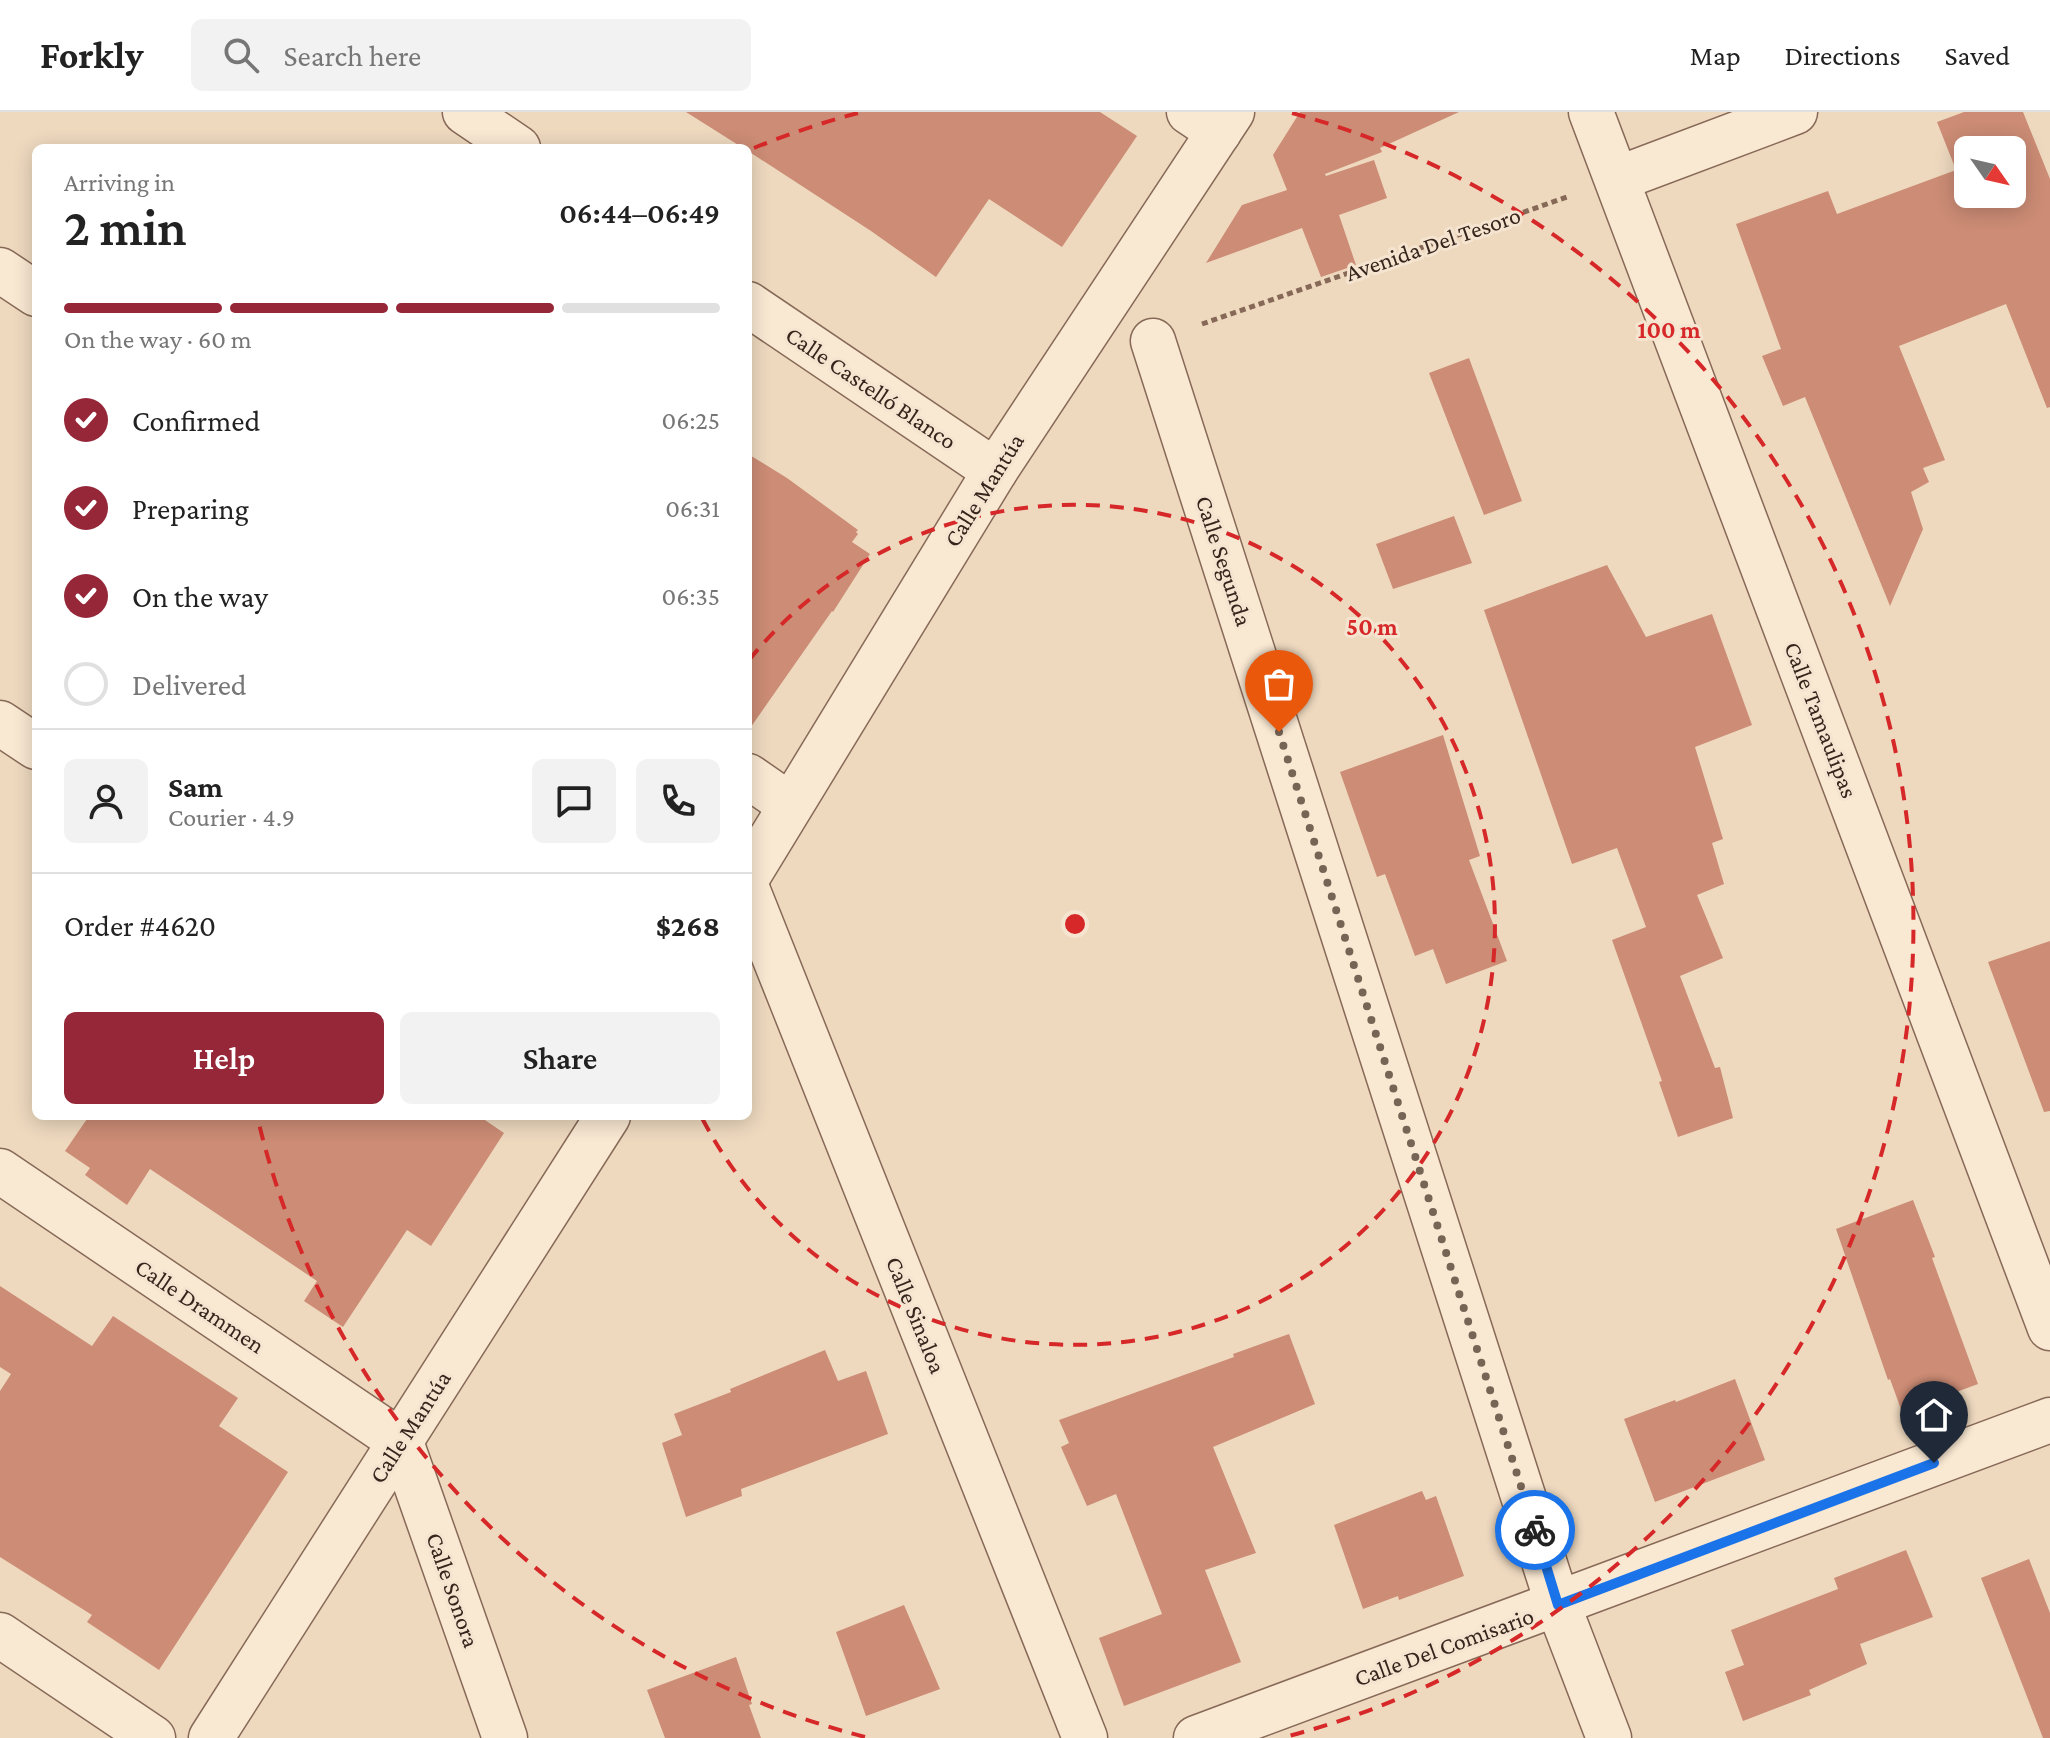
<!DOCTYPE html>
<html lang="en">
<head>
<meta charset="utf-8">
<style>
  body { margin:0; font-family:"Crimson Pro",serif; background:#f2f2f2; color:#222; height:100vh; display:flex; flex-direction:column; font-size:30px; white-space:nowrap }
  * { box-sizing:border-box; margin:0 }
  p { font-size:26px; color:#767676 }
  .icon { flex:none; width:44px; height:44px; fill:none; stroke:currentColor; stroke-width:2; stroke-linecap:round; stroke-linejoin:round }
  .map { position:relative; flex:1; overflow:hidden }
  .sheet { position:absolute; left:32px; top:32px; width:720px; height:976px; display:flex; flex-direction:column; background:#fff; border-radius:12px; box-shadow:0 4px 20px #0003 }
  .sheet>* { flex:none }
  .needle { width:52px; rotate:124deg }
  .fabs { position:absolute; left:1954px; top:24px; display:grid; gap:16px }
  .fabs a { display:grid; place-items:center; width:72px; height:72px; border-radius:12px; background:#fff; box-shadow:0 4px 20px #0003; font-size:40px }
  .pin { position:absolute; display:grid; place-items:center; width:68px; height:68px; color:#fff; margin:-82px -34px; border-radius:50% 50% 50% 0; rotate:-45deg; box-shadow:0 0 8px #0007 }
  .pin .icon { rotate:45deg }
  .courier { position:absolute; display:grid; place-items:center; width:80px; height:80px; margin:-40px; border:6px solid #1a73e8; border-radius:50%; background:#fff; color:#222; box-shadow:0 2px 10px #0007 }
  .headline em { font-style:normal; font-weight:600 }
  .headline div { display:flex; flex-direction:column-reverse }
  .headline { display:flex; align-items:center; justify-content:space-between; height:136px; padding:0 32px }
  h1 { font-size:52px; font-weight:600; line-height:60px }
  .bar { display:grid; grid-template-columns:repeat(4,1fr); gap:12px 8px; align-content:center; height:96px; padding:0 32px }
  .bar i { height:10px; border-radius:6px; background:#e0e0e0 }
  .bar .active { background:#962739 }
  .bar p { grid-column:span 4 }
  .line { display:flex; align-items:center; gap:20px; padding:0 32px; border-top:2px solid #e0e0e0 }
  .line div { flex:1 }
  .round { display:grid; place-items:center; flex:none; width:84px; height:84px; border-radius:12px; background:#f2f2f2 }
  ol { padding:0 32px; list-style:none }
  li { display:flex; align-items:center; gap:24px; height:88px }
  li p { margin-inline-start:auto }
  li .icon { padding:8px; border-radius:50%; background:#962739; color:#fff; stroke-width:4 }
  li:last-child { color:#767676 }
  li i { width:44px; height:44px; border:4px solid #e0e0e0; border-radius:50% }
  .cta { display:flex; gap:16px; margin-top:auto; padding:16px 32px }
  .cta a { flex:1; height:92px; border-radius:12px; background:#962739; color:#fff; font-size:32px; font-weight:600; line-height:92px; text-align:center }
  .cta a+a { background:#f2f2f2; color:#222 }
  header { display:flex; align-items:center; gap:48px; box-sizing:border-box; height:112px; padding:0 40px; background:#fff; border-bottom:2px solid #e0e0e0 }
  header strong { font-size:38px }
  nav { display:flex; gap:44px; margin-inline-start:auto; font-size:28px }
  .search { width:560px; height:72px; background:#f2f2f2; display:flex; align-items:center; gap:20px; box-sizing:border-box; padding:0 28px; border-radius:12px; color:#767676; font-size:30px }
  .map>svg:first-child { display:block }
  .building { fill:#cc8c75; fill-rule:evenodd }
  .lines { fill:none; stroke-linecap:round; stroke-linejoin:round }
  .minor-casing { stroke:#876958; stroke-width:47 }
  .tertiary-casing { stroke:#876958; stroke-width:47 }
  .path { stroke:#876958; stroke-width:5; stroke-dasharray:6 4; stroke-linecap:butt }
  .minor { stroke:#f9e8d2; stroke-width:44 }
  .tertiary { stroke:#f9e8d2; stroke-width:44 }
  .done { stroke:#766455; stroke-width:8; stroke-dasharray:0 14.4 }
  .route { stroke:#1a73e8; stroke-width:10 }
  .ring { fill:none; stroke:#d62828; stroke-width:4; stroke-dasharray:14 10 }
  .labels { text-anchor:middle; stroke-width:6; stroke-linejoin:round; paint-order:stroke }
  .street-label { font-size:24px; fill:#36251c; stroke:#f5e4cf }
  .centre { fill:#d62828; stroke:#f5e4cf; stroke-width:4 }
  .ring-label { font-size:24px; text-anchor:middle; font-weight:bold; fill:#d62828; stroke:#f5e4cf; stroke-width:6; stroke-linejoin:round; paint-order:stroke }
</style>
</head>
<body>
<header>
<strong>Forkly</strong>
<div class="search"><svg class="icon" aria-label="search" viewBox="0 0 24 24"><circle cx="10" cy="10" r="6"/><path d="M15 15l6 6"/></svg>Search here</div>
<nav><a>Map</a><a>Directions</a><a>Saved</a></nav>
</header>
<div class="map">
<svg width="2050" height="1626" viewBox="0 0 2050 1626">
  <rect width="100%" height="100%" fill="#eed9bf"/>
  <path class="building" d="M686,0h414l37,24 -75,111 -73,-48 -53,78 -65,-46 -123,-80v-3h-5z
    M1300,0h159l-79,36 2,4 -57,22 1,2 48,-16 13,38 -48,17 17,50 -35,12 -19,-49 -96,35 36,-58 45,-15 -14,-35z
    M1964,0h59l27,67v228l-3,1 -41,-104 -107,42 46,114 -22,8 6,14 -18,10 12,37 -33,77 -85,-209 -22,9 -21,-50 19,-7 -45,-125 92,-33 9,23 119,-44 -19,-48zM1968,38h44v44h-44z
    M1469,246l53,143 -38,14 -55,-142z
    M748,342l39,24 71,52 -2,2 2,2 -6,8 18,12 -37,58 -1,-1 -84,120z
    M1454,404l18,47 -79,26 -17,-45z
    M1607,453l39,72 66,-23 40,111 -57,22 28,92 -11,4 12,41 -27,11 26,63 -43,18 35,92 5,-1 13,51 -55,19 -19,-55 3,-1 -50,-141 34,-13 -29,-79 -45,16 -88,-254z
    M1443,623l37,121 -11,4 38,101 -61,23 -13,-35 -18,7 -30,-82 -8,3 -37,-105z
    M2050,829v170l-6,1 -56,-150z
    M89,1004h390l25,17 -73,113 -24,-16 -64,97 -39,-26 13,-20 -167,-112 -23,36 -42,-30 5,-7 -25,-17z
    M1913,1088l22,57 -3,1 46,126 -76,28 -12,-33 -2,1 -52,-151z
    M0,1174l92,60 21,-30 125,82 -19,28 69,46 -129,198 -72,-48 5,-7 -92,-58v-166l11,-17 -11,-7z
    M1289,1222l26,70 -102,43 43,106 -51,17 36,92 -117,44 -25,-68 63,-24 -46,-120 -29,12 -26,-59 8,-4 -10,-23 175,-63 -1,-3z
    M825,1238l13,31 28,-10 22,63 -147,55 1,7 -56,21 -24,-74 20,-8 -8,-21 57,-22 -1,-3z
    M1735,1267l30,81 -110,42 -31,-83 51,-19 1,2z
    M1422,1379l4,9 10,-4 28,80 -65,24 -1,-4 -35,13 -29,-84z
    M1906,1438l27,67 -73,27 7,20 -58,26 2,5 -68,26 -18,-49 19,-7 -13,-35 107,-41 -4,-11z
    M2029,1447l21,54v125h-7l-62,-160z
    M904,1493l36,84 -74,27 -30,-84z
    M736,1545l16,47 -3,1 12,33h-96l-18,-48z"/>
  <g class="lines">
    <defs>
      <path id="minor" d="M465,0l53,36
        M1189,0l30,20
        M1591,0l459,1216
        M1617,67l178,-67
        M0,158l36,24
        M748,192l247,167
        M1153,229l405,1264 51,133
        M0,611l36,24
        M748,664l42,29
        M748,779l337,847
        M0,1059l401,271 104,296
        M0,1523l153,103
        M1196,1626l854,-318"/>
      <path id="tertiary" d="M748,764l247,-405 237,-359
        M211,1626l397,-622"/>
    </defs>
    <use href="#minor" class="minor-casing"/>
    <use href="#tertiary" class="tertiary-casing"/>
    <path class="path" d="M1202,212l368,-128"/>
    <use href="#minor" class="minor"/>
    <use href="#tertiary" class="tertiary"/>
  </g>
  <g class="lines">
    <path class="done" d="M1279,620l256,798"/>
    <path class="route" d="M1535,1418l23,75 376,-142"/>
  </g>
  <g class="ring">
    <path d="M749 548A420 420 0 1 1 702 1006"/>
    <path d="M865 1625A840 840 0 0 1 258 1008M754 36A840 840 0 0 1 858 1M1292 1A840 840 0 0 1 1285 1625"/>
  </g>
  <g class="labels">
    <g class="street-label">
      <text transform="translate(1433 132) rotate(-19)" y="8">Avenida Del Tesoro</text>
      <text transform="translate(871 276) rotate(34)" y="8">Calle Castelló Blanco</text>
      <text transform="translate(984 378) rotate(-58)" y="8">Calle Mantúa</text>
      <text transform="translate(1224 449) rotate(72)" y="8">Calle Segunda</text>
      <text transform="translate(1821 608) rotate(69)" y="8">Calle Tamaulipas</text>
      <text transform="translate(200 1194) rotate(34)" y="8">Calle Drammen</text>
      <text transform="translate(916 1203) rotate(68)" y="8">Calle Sinaloa</text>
      <text transform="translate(410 1315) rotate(-57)" y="8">Calle Mantúa</text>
      <text transform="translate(453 1478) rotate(71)" y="8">Calle Sonora</text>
      <text transform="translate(1444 1535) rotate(-20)" y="8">Calle Del Comisario</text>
    </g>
  </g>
  <circle cx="1075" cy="812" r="12" class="centre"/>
  <g class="ring-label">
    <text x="1669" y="226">100 m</text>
    <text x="1372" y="523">50 m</text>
  </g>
</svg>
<div class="fabs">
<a><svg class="needle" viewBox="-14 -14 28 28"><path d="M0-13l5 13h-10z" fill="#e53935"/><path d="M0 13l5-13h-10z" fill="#767676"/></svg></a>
</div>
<div class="pin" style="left:1279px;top:620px;background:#ea580c"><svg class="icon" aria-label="bag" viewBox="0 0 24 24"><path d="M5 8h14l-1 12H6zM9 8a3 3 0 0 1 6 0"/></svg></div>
<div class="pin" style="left:1934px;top:1351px;background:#1f2937"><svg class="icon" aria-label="home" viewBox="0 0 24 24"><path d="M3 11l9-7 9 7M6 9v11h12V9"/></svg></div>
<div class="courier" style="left:1535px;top:1418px"><svg class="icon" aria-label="bike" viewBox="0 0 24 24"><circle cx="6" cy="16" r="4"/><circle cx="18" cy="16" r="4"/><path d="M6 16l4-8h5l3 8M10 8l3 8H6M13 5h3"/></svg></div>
<section class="sheet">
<div class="headline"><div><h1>2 min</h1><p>Arriving in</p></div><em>06:44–06:49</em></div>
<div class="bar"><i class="active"></i><i class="active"></i><i class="active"></i><i></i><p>On the way · 60 m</p></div>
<ol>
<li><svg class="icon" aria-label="check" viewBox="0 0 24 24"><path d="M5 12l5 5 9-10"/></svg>Confirmed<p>06:25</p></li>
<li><svg class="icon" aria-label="check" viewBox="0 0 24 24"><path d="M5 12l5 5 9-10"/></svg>Preparing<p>06:31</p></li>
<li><svg class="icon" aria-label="check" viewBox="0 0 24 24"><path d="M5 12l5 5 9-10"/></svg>On the way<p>06:35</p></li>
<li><i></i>Delivered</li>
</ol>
<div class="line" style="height:144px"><a class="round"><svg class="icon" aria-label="person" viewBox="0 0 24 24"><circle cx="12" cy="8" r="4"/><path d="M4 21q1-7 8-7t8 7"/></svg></a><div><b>Sam</b><p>Courier · 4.9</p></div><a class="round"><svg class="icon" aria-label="chat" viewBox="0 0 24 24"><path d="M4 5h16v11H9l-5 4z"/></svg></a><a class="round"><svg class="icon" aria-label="phone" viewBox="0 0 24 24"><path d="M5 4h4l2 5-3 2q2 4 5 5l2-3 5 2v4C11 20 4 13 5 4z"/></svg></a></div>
<div class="line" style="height:104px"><div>Order #4620</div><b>$268</b></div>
<div class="cta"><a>Help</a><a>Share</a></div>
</section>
</div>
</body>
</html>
